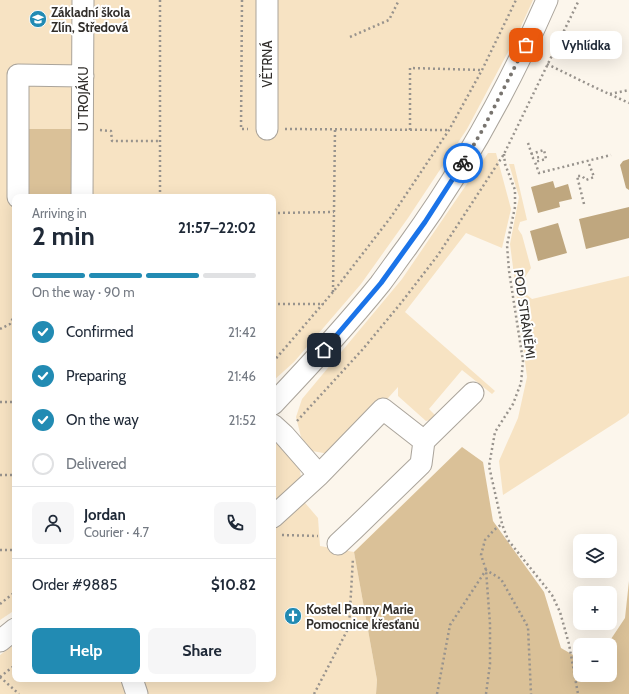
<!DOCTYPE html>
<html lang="en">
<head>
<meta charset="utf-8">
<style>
  body { margin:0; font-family:Cabin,sans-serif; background:#f6f6f7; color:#1f2937; height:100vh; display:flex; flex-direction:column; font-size:15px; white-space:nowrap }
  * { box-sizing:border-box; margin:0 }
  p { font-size:13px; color:#747a83 }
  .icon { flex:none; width:22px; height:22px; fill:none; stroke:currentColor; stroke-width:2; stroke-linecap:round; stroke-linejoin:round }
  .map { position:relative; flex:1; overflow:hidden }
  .details { position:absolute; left:12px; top:194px; width:264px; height:488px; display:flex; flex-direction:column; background:#fff; border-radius:8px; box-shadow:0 4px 16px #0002 }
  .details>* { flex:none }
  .fabs { position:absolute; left:573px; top:534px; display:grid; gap:8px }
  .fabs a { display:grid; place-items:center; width:44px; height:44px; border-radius:8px; background:#fff; box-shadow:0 4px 16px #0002; font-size:20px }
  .pin { position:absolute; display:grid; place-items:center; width:34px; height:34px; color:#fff; margin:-17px; border-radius:8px; box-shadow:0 2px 6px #0006 }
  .courier { position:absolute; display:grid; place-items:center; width:40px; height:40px; margin:-20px; border:3px solid #1a73e8; border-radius:50%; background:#fff; color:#222; box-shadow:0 1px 5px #0007 }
  .bubble { position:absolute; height:28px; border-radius:8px; background:#fff; box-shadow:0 4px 16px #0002; font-size:13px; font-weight:700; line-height:28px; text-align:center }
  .headline em { font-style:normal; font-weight:700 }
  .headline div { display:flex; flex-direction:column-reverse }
  .headline { display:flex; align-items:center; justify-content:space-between; height:68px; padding:0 20px }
  h1 { font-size:26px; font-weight:700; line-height:30px }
  .bar { display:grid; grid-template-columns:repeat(4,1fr); gap:6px 4px; align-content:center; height:48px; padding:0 20px }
  .bar i { height:5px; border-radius:3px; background:#e0e1e3 }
  .bar .on { background:#228bb3 }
  .bar p { grid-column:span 4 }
  .line { display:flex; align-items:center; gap:10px; padding:0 20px; border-top:1px solid #e0e1e3 }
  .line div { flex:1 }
  .round { display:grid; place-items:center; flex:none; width:42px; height:42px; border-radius:8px; background:#f6f6f7 }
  ol { padding:0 20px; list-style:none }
  li { display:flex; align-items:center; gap:12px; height:44px }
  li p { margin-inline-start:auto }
  li .icon { padding:4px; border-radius:50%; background:#228bb3; color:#fff; stroke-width:4 }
  li:last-child { color:#747a83 }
  li i { width:22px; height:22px; border:2px solid #e0e1e3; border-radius:50% }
  .primary-button { display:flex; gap:8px; margin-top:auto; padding:8px 20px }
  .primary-button a { flex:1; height:46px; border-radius:8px; background:#228bb3; color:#fff; font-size:16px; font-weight:700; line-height:46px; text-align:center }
  .primary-button a+a { background:#f6f6f7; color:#1f2937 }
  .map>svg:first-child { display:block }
  .green { fill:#f7e3c3 }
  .forest { fill:#dac198 }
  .water { fill:#bfa77f }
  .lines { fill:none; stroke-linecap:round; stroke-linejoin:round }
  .minor-casing { stroke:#aaa49b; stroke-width:23 }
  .path { stroke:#98938d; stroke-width:2.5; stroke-dasharray:2 3; stroke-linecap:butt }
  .minor { stroke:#fff; stroke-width:21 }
  .done { stroke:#78746f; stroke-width:4; stroke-dasharray:0 7.2 }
  .route { stroke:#1a73e8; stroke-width:5 }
  .labels { text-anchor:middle; stroke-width:4; stroke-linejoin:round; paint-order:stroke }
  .poi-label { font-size:13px; font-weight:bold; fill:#312e2b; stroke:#fff; text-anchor:start }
  .street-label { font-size:13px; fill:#312e2b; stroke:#fff }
</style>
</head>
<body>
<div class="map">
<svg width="629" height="694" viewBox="0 0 629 694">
  <rect width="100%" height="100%" fill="#fcf6ec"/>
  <path class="green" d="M0,0h533l-16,35 -50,94 -59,89 -47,66 -67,78 -21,19v-184h-258v413l-15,10z
    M488,153h8l15,56 -9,39 -36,-15 -61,79 90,79 -3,3 -30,-24 -33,39 9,9 -12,3 -28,-25v-9l-55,61 -14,6 -17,-3 -11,-14 -5,-20 6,-18 100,-120z
    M509,164h5l13,56 -7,2 -2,7 4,6 9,33 -8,12 4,15 5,4 97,-23v137l-3,3 -123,79 -4,-34 19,-43 9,-41 -17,-133 9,-47z
    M273,444h5c9,10 27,22 22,38 -1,2 -5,5 -6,8l24,28 2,28 34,6 23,128 -1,14h-376v-39l15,-11v35h258z"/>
  <path class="forest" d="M25,129h52v68h-52z
    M462,447l21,15 10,59 51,71 17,56 19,11v16h30v-30h-3l18,-27 4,-37v113h-253l1,-14 -23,-128z"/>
  <path class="water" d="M629,159v31l-3,-2 -6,-23 3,-4z
    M553,181l2,7 13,-4 4,15 -13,3 1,5 -22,6 -7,-26z
    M629,207v31l-43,11 -7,-30z
    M558,223l9,30 -29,8 -8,-30z"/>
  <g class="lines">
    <defs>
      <path id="minor" d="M267,0v129
        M18,197v-122l65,1
        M82,197l1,-197
        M273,404c37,-39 73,-78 107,-120 9,-12 18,-25 27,-37 56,-77 102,-160 140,-247
        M273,425l11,10 35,40 64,-66 41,32 49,-48
        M273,517l46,-42
        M338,544l16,-15 67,-65 3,-23
        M0,641l15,-12
        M132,679l5,15"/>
    </defs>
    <use href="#minor" class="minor-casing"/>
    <path class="path" d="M160,0v197
      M242,0l-1,129h7
      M350,37l39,-17 10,-20
      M547,64l47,23 35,16
      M610,94l19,-4
      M285,129l163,1
      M100,130l11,1 1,10h48
      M410,130v-62l72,2
      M528,143l5,15 7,-1
      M504,154l1,10 10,26v17l-8,38 2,26 14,90 -2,22 -8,21 -18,28 -6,34 13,58 6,16 44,55 8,17 9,32 9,50
      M531,154l13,-4 2,9 -11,3 4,11 72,-18
      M584,204l-7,-28h5l4,4 8,-3 -6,-16
      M273,213l61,-1
      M333,292l2,-163
      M273,304h51
      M0,329l10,-5 5,-10
      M273,362l60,-70 58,-75 58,-87 33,-60 34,-70
      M0,402h15
      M297,421l66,-72 38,-46 37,-48 66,-101 75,-154
      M0,475h15
      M282,535l36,1
      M0,550h15
      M0,604l15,-12
      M0,677l19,17
      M0,677l15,-12
      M314,694l35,-67 4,-69
      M437,694l13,-69 36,-55 15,9 27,48 3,67
      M486,694l4,-30v-40l-4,-54 -5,-15 4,-15 9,-10 8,-6"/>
    <use href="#minor" class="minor"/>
  </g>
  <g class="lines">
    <path class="done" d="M463,163l20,-34 43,-84"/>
    <path class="route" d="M324,350l57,-67 44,-61 38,-59"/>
  </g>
  <defs>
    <symbol id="school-disc" viewBox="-11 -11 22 22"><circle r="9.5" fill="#228bb3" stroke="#fff"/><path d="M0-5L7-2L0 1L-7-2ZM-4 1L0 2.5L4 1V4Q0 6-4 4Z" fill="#fff"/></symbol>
    <symbol id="church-disc" viewBox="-11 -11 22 22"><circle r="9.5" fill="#228bb3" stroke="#fff"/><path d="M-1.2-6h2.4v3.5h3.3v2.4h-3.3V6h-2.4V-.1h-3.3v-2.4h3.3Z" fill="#fff"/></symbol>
  </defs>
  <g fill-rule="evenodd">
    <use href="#school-disc" x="28" y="9" width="20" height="20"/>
    <use href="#church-disc" x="283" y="606" width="20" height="20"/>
  </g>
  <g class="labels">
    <g class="poi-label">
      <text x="51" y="17">Základní škola<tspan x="51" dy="15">Zlín, Středová</tspan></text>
      <text x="306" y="614">Kostel Panny Marie<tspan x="306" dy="15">Pomocnice křesťanů</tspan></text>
    </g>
    <g class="street-label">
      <text transform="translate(267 64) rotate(-90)" y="5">VĚTRNÁ</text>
      <text transform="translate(83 99) rotate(-90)" y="5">U TROJÁKU</text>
      <text transform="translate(525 314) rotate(82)" y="5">POD STRÁNĚMI</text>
    </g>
  </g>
</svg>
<div class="fabs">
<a><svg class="icon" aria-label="layers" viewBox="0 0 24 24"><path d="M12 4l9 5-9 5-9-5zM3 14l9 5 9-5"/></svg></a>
<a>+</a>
<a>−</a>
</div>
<div class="pin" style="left:526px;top:45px;background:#ea580c"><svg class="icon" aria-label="bag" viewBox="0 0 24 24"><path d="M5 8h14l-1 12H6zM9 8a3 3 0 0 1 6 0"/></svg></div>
<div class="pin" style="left:324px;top:350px;background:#1f2937"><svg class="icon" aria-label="home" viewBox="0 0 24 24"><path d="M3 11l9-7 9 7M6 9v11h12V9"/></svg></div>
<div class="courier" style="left:463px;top:163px"><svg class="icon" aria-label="bike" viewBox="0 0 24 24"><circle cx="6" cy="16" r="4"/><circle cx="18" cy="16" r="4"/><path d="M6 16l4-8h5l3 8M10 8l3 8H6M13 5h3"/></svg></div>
<div class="bubble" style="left:550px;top:31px;width:72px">Vyhlídka</div>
<section class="details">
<div class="headline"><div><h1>2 min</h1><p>Arriving in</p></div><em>21:57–22:02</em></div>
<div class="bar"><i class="on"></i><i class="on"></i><i class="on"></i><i></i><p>On the way · 90 m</p></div>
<ol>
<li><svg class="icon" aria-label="check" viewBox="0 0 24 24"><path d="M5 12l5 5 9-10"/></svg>Confirmed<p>21:42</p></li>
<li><svg class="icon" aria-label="check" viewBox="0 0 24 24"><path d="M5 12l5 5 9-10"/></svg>Preparing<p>21:46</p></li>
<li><svg class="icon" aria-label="check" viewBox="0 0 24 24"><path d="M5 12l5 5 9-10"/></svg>On the way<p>21:52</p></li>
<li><i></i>Delivered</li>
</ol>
<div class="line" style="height:72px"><a class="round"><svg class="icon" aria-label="person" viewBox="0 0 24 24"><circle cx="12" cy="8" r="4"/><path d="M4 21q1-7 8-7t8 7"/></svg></a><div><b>Jordan</b><p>Courier · 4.7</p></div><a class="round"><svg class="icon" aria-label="phone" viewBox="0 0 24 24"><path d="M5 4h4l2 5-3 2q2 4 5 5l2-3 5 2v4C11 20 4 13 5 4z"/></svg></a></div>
<div class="line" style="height:52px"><div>Order #9885</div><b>$10.82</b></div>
<div class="primary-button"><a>Help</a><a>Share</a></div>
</section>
</div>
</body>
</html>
